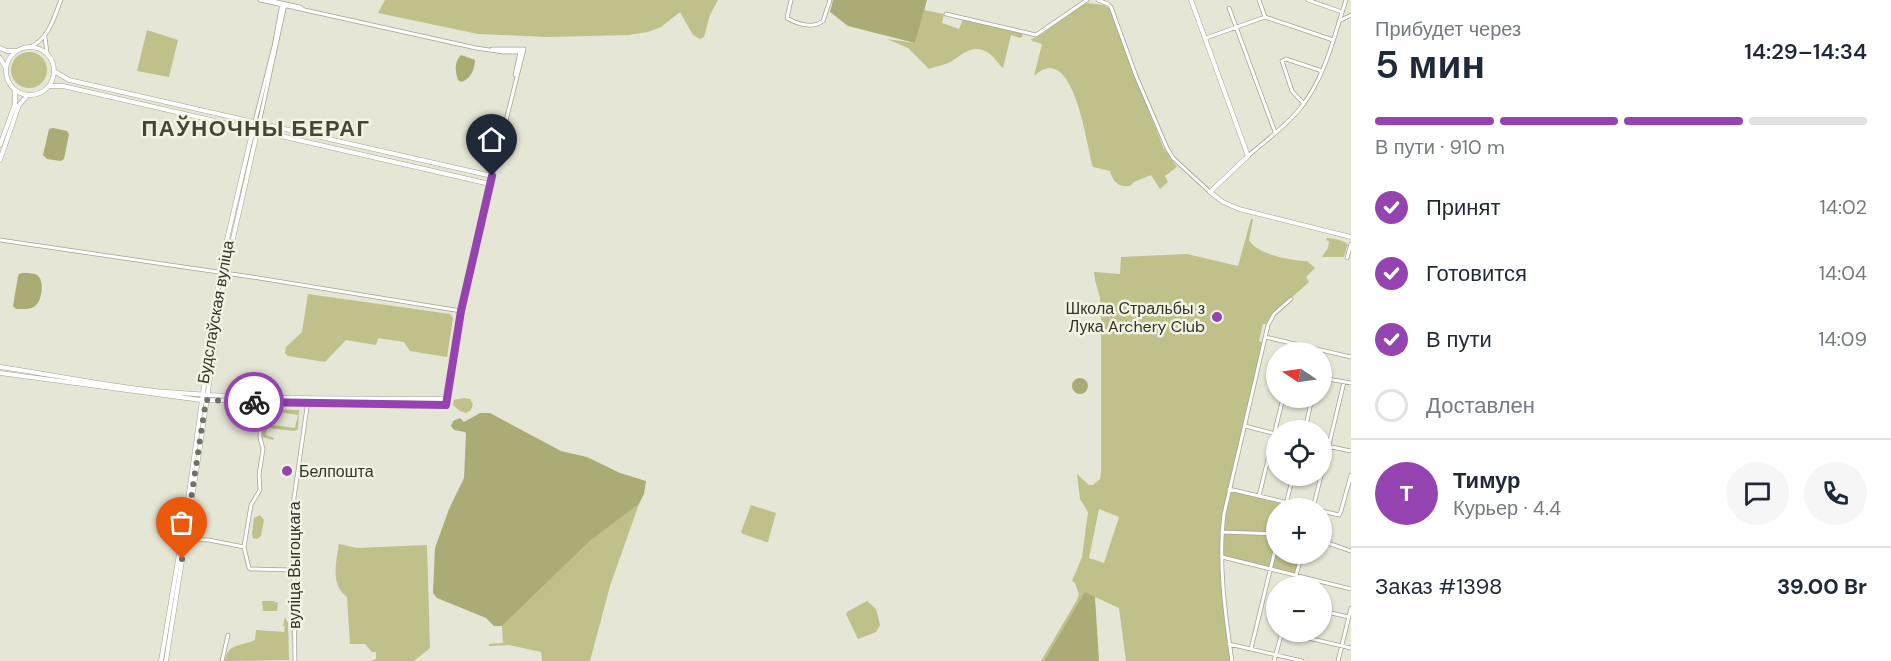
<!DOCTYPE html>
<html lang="ru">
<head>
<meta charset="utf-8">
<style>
  body { margin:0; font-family:"DM Sans",sans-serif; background:#f6f6f7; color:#1f2937; height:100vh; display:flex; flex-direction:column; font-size:22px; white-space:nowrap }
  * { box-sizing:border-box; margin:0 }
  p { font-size:20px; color:#747a83 }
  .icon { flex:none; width:33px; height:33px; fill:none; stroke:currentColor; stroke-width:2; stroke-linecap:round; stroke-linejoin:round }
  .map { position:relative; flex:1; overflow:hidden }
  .sheet { display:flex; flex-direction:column; background:#fff; width:540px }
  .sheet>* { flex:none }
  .needle { width:39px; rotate:283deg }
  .tools { position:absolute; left:1266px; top:342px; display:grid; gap:12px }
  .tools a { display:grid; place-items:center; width:66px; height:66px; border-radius:50%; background:#fff; box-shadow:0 2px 4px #0004; font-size:30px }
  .pin { position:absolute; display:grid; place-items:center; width:51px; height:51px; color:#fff; margin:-62px -26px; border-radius:50% 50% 50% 0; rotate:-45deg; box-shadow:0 0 6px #0007 }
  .pin .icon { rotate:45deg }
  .courier { position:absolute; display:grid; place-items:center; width:60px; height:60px; margin:-30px; border:4px solid #9643b2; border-radius:50%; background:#fff; color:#222; box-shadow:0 2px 8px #0007 }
  .headline em { font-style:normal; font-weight:600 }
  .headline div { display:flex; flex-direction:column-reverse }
  .headline { display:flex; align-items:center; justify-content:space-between; height:102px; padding:0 24px }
  h1 { font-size:39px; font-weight:600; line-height:45px }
  .bar { display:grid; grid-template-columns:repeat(4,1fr); gap:9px 6px; align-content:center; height:72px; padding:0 24px }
  .bar i { height:8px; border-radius:4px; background:#e0e1e3 }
  .bar .current { background:#9643b2 }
  .bar p { grid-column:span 4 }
  .line { display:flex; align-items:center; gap:15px; padding:0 24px; border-top:2px solid #e0e1e3 }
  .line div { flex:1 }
  .round { display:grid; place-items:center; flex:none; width:63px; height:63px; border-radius:32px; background:#f6f6f7 }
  ol { padding:0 24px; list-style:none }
  li { display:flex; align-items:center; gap:18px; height:66px }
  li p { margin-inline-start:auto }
  li .icon { padding:6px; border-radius:50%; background:#9643b2; color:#fff; stroke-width:4 }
  li:last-child { color:#747a83 }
  li i { width:33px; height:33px; border:3px solid #e0e1e3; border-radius:50% }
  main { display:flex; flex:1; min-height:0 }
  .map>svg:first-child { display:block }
  .green { fill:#c0c08b; fill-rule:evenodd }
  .forest { fill:#abab75 }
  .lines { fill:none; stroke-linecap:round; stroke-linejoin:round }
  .street-casing { stroke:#a3a393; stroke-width:4.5 }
  .secondary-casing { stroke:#a3a393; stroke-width:5 }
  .street { stroke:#fff; stroke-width:3 }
  .secondary { stroke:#fff; stroke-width:4 }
  .done { stroke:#717267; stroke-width:6; stroke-dasharray:0 10.8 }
  .route { stroke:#9643b2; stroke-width:8 }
  .poi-dot { fill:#9643b2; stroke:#f2f3e2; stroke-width:2 }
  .labels { text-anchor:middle; stroke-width:5; stroke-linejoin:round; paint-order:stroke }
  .poi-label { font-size:16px; fill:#33332c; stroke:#f2f3e2; text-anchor:end }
  .street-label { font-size:16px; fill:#33332c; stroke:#f2f3e2 }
  .district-label { font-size:22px; font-weight:bold; letter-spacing:1.5px; fill:#464638; stroke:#f2f3e2 }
</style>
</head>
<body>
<main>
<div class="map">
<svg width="1351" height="661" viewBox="0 0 1351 661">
  <rect width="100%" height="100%" fill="#e5e6d5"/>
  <path class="green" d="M385,0h333l-8,15 -6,22 -4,2 -7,-4 -13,-23 -19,15 -13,5 -20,3 -80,2 -70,-3 -100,-21z
    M1087,3l17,2 5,3 54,139 14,20 -12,9 3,6 -8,7 -9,-14 -17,7 -4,4c-12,1 -17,-4 -20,-15l-17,-4c-7,-23 -19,-128 -59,-91l8,-32 -10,-3 -1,-2c16,-4 37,-29 56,-36z
    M924,10l20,4 -2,9 17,6 4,-10 58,14 2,3 -3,2 -9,-3 -8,33c-5,-4 -8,-10 -13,-14 -15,-11 -25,-2 -38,7 -6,4 -16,5 -23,8l-21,-21 -21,-9 28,4z
    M147,30l31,10 -9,37 -32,-6z
    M11 70a18 18 0 1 1 36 0a18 18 0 1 1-36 0Z
    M1251,219h2l-4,21c7,14 42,21 58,21l8,7 -9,9 3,5 -30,27 -11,15h-5l-4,17 4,2 -34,146 81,19h-34v46h26l-6,22 -74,-18 9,103h-105l-7,-53 -33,-15 -42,68h-3l36,-61 2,-6 -4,-11 -3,-2 10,-24 6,-45 -8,-13 -3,-25 12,11h4l7,-6 1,-6v-158l-1,-17 -5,-18 -1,-8 26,2 1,-17 66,-3 51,12zM1099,509l20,8 -15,46 -15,-5z
    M1327,238c7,1 18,1 22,9l-2,-1 -3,11h2h-24l6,-9 1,-7 -3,-1z
    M308,294l142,20 3,4 -6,39 -37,-6 -6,-9 -26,-4 -2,7 -30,-5 -21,22 -37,-6 -3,-3 1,-6 16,-15z
    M464,398l6,1 3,5 -2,6 -5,3 -6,-2 -7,-6 1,-5z
    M262,409l37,1 -1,19 -3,2 -28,-3 -1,7 8,3 -1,2 -10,-3 -2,-7 5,-6 29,4 3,-13 -25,-4h-9v2z
    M639,504l-29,82 -20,75h-48l-1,-9 -32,-7 -20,1v-2l14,-1 -1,-17 88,-85z
    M751,505l25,8 -8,29h-2l-23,-8 -2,-2z
    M260,515l4,5 -3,16 -4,3 -4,-1 -1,-4 2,-16z
    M339,544l18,4 70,-3 3,103 -16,13h-43l5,-2v-7h-4l-7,-8h-15l-3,-47c-17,-13 -11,-34 -8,-53z
    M262,601h11l5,2 -1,8h-14z
    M867,601l9,8 4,16 -4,7 -18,7 -12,-25 1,-2z
    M285,617l3,6 1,37 -64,1c2,-18 17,-15 30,-21l1,-10 28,2 1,-6h-2z"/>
  <path class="forest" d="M833,0h94l-12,43 -67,-17 -18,-14z
    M461,55l14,5c0,9 -5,20 -14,22l-3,-2c-3,-9 -4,-18 3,-25z
    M53,128l14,3 2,3 -5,25 -3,2 -14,-2 -4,-4 6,-26z
    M22,273c4,0 11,0 15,2 8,5 5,26 -2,31 -4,4 -13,3 -19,3l-3,-3 5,-30 1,-2z
    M1072 386a8 8 0 1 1 16 0a8 8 0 1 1-16 0Z
    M480,413h10l71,38 26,6 33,16 26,8 -2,13 -5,10 -49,37 -88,85h-8l-8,-8 -49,-20 -4,-5 2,-45 14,-39 15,-31 2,-44 -1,-2 -11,-2 -3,-4 2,-5 7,-3 4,4z
    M1085,592l10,5 4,64h-55z"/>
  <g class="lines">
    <defs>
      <path id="street" d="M260,0l216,48 27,4h20
        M268,0l32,7 3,2
        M791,0l-4,18c10,6 25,11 36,3l7,-21
        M1098,0l10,4 3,3 25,69 31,72 6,10 37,34
        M1259,0l6,17
        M1308,0l34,12
        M1229,8l46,124
        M946,14l90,21 51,-35
        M1265,17l68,23
        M1339,21l12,-6
        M45,37l2,16
        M1206,38l59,-21
        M30,47c19,-8 24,-30 31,-47
        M515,75l5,-23
        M1304,104l-12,-13 -10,-30 4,-2 36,12
        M259,124l26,-120
        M253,129l21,-83 8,-43
        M1248,156c17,-15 41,-32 54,-50 24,-31 32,-70 44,-106
        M492,176l32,-127h-32
        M0,240l252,37 209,34
        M1347,258l4,-14
        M1265,337l86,20
        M1322,378l29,5
        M260,402v36l3,11 -4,26 1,15 -9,15 -7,42 5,21 2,1 41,1
        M1245,426l31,8
        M1305,430l7,-32
        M1322,445l29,6
        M1322,474l22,-92
        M1229,489l81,19
        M1259,496l24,-98
        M1285,508l8,-32
        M1313,508l8,-32
        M1322,511l17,4 2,-4 10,-36
        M1222,532l54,2
        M185,539l24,1 35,7
        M1322,541l29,10
        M1222,557l129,32
        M1293,586l9,-32
        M1322,611l27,6
        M1282,632l69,16
        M1229,644l73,17
        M1251,649l25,-103
        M222,661l6,-26
        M295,661l-2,-139 1,-24 14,-98
        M1232,661c-7,-48 -14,-99 -8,-147l44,-189 6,-11 17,-15
        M1274,661l8,-29
        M1338,661l13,-53"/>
      <path id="secondary" d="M1191,0l57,156 -38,36 13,10 16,7 112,28
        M6 71a24 24 0 1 1 48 0a24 24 0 1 1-48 0Z
        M0,48l7,3h9
        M0,58l6,10
        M49,86h14l427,98
        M0,145l15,-41v-12
        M0,160l19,-55 8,-9
        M0,367c56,8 111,20 167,25 93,8 187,6 279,7
        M0,373l201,27 245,5 15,-94 31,-135 -423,-96 -15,-9
        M161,661l27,-161 33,-235 32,-136
        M166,661l32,-201 27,-186 34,-150"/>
    </defs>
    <use href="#street" class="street-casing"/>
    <use href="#secondary" class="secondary-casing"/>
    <use href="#street" class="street"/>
    <use href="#secondary" class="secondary"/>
  </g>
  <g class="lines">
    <path class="done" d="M182,559l24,-159 48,2"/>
    <path class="route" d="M254,402l192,3 15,-94 31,-135"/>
  </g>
  <g class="poi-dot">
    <circle cx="1217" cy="317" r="6"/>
    <circle cx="287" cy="471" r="6"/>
  </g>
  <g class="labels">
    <g class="poi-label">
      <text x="1205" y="314">Школа Стральбы з<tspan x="1205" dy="18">Лука Archery Club</tspan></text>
      <text x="299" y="477" text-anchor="start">Белпошта</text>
    </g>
    <g class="street-label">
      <text transform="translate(215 312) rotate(-80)" y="6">Будслаўская вуліца</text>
      <text transform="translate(294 565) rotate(-90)" y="6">вуліца Выгоцкага</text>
    </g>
    <g class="district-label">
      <text x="256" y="136">ПАЎНОЧНЫ БЕРАГ</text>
    </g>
  </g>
</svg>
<div class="tools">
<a><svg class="needle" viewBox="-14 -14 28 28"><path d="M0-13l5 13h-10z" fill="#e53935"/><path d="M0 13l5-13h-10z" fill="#747a83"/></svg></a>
<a><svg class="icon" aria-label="locate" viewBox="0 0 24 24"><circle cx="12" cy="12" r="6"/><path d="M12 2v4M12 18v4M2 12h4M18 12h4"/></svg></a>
<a>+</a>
<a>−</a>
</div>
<div class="pin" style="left:182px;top:559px;background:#ea580c"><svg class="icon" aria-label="bag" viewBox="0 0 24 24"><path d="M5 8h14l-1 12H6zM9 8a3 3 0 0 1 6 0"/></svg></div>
<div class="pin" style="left:492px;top:176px;background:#1f2937"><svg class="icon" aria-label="home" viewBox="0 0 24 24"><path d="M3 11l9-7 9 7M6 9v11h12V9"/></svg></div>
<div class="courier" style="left:254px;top:402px"><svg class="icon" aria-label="bike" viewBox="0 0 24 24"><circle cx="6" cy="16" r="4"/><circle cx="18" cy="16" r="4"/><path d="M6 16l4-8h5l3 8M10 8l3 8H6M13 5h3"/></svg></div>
</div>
<section class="sheet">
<div class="headline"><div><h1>5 мин</h1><p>Прибудет через</p></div><em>14:29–14:34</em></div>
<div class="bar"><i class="current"></i><i class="current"></i><i class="current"></i><i></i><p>В пути · 910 m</p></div>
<ol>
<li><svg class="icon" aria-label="check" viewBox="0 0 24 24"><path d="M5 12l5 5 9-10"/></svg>Принят<p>14:02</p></li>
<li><svg class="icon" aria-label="check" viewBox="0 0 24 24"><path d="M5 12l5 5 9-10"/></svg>Готовится<p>14:04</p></li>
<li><svg class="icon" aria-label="check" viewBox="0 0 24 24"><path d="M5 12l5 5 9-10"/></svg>В пути<p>14:09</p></li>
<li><i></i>Доставлен</li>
</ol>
<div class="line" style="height:108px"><b class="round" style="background:#9643b2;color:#fff">Т</b><div><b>Тимур</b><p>Курьер · 4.4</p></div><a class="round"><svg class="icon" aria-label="chat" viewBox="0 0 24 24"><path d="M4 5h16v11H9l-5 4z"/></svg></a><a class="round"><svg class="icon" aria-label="phone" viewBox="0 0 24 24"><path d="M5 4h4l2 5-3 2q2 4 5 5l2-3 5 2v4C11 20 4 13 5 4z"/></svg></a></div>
<div class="line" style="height:78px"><div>Заказ #1398</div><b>39.00 Br</b></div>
</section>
</main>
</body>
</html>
